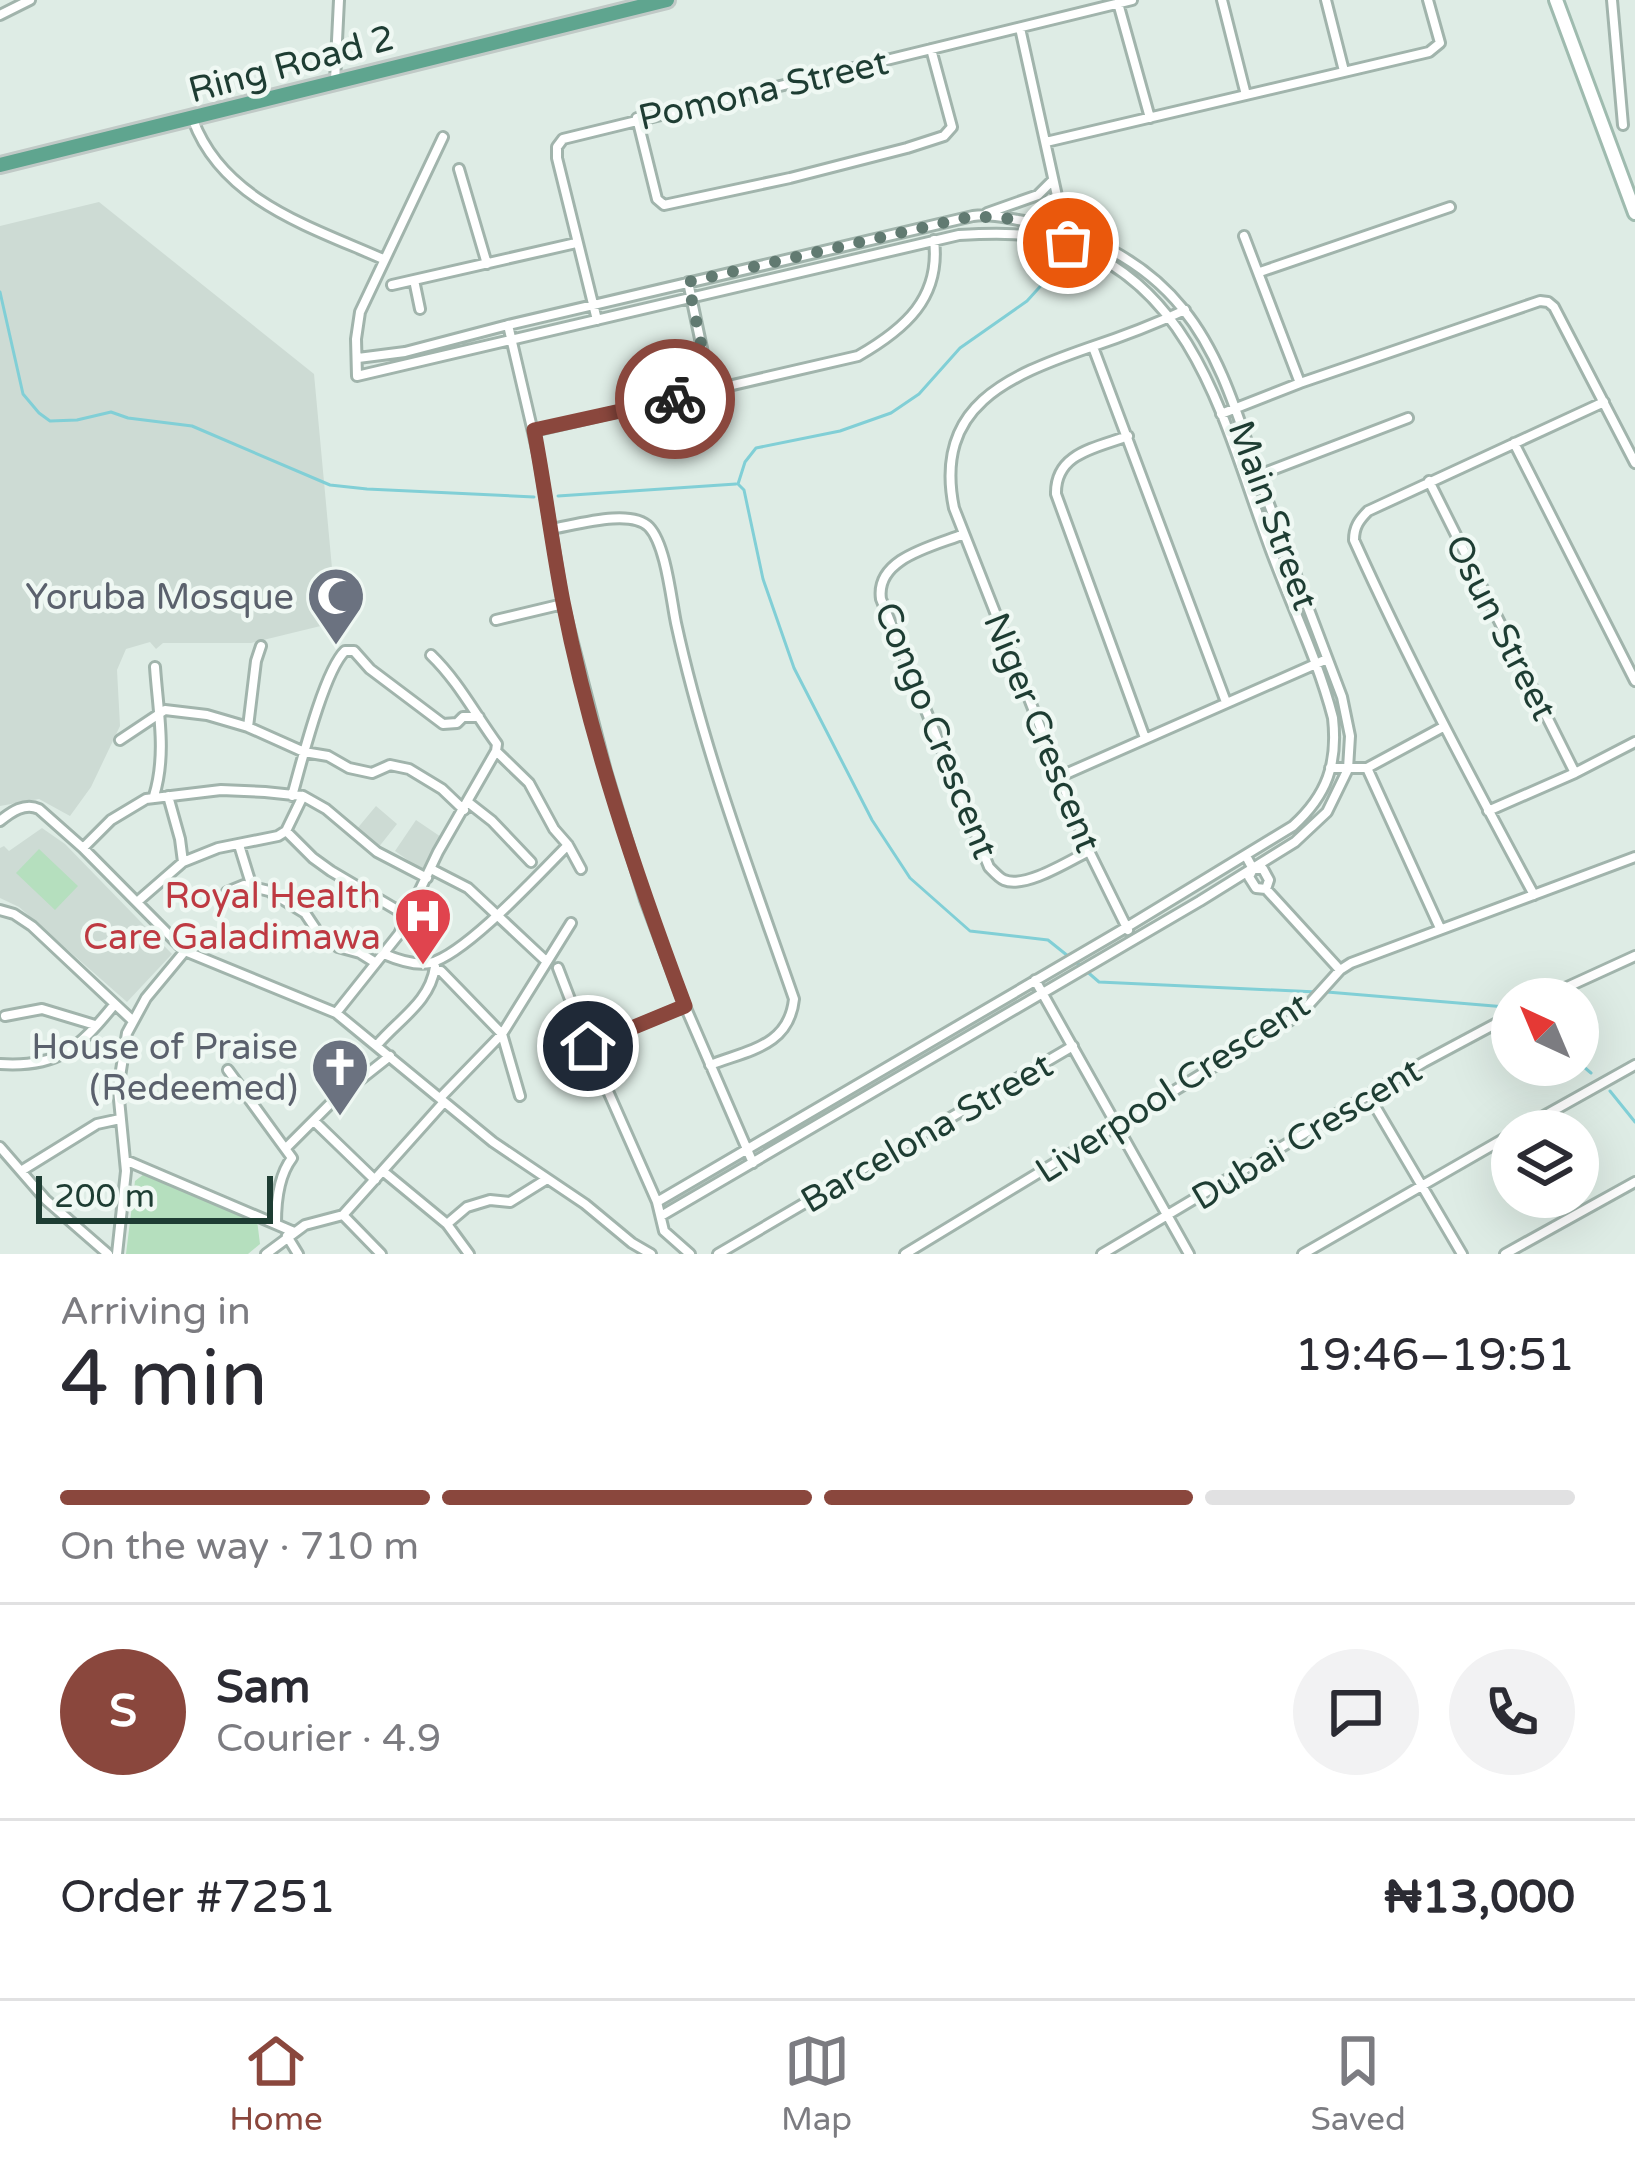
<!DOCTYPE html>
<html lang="en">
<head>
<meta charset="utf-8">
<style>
  body { margin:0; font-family:"Varela Round",sans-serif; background:#f2f2f3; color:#2b2b33; height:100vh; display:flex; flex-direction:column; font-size:45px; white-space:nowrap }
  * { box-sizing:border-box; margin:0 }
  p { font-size:39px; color:#7c7c81 }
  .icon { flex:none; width:66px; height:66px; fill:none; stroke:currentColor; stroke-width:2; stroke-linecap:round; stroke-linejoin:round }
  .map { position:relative; height:1254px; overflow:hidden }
  .side { display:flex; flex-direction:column; background:#fff; flex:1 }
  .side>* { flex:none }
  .needle { width:78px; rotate:316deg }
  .fabs { position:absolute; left:1491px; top:978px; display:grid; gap:24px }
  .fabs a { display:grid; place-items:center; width:108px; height:108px; border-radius:50%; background:#fff; box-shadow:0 12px 48px #0002; font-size:60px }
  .scale { position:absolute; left:36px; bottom:30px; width:237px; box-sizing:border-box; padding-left:12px; border:6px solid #1e3d33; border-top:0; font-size:33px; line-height:42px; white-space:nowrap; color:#1e3d33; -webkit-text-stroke:9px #eff8f3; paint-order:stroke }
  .pin { position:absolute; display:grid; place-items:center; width:102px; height:102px; color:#fff; margin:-51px; border:6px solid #fff; border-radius:50%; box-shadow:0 3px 12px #0007 }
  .courier { position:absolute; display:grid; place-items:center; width:120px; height:120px; margin:-60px; border:9px solid #8a473d; border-radius:50%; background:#fff; color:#222; box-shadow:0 3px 15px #0007 }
  .overview em { font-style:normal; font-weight:600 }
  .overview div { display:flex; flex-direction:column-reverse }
  .overview { display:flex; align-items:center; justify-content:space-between; height:204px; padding:0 60px }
  h1 { font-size:78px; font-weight:600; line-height:90px }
  .bar { display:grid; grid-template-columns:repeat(4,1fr); gap:18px 12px; align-content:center; height:144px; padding:0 60px }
  .bar i { height:15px; border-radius:9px; background:#e1e1e2 }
  .bar .on { background:#8a473d }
  .bar p { grid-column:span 4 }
  .line { display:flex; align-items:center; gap:30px; padding:0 60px; border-top:3px solid #e1e1e2 }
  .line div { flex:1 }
  .round { display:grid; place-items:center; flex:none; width:126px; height:126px; border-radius:63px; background:#f2f2f3 }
  .dock { display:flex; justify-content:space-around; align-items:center; height:168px; border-top:3px solid #e1e1e2; background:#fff; font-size:33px; color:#7c7c81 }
  .dock a { display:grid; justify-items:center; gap:6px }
  .dock .on { color:#8a473d }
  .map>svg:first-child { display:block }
  .built { fill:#cddbd4 }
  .green { fill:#b5dfbe }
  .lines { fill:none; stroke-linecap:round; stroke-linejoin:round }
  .stream { stroke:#81cfd6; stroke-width:3 }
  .street-casing { stroke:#a1b4ac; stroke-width:14 }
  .secondary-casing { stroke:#9fbbaf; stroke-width:18 }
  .primary-casing { stroke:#c0c9c6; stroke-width:20 }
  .street { stroke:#fff; stroke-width:8 }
  .secondary { stroke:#fff; stroke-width:12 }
  .primary { stroke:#5fa58f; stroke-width:14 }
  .done { stroke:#617a71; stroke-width:12; stroke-dasharray:0 21.6 }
  .route { stroke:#8a473d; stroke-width:15 }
  .labels { text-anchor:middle; stroke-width:9; stroke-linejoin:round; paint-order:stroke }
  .street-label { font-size:36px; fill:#1e3d33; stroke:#eff8f3 }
  .worship-label { font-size:36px; fill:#5b616d; stroke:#eff8f3; text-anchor:end }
  .health-label { font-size:36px; fill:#be3a42; stroke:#eff8f3; text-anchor:end }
</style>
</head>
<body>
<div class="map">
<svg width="1635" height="1254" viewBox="0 0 1635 1254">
  <rect width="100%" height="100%" fill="#deece5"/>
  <path class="built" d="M99,202l215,172 23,248 -86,21h-88l-7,6 -6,-7 -24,7 -9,21 3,56 -29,61 -21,29 -31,-17 -39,7v-580z
    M376,806l21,18 -19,24 -22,-18z
    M416,820l28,19 -22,31 -27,-19z
    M42,828l23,16 107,110 -45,48 -108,-95 -19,-9v-50l4,-2 5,5z"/>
  <path class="green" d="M39,849l39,37 -23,24 -39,-37z
    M144,1174l113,46 3,24 -12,10h-122l9,-73z"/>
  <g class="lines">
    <path class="stream" d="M1066,258l-39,43 -67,47 -41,46 -28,19 -51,18 -84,17 -11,14 -7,22 6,6 19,89 31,89 78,152 38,58 60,53 78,9 20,16
      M0,292l23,102 16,19 11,8 27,-1 34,-8 17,6 64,8 138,59 37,4 167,8
      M558,496l178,-12
      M1076,962l23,20 218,10
      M1327,992l179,15 6,4
      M1578,1062l13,11
      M1610,1091l25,31"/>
    <defs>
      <path id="street" d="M1222,0l24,95
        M1326,0l18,71
        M1612,0l11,125
        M1118,3l32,115
        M0,15l30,-15
        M1020,28l39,177 10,26 -1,12
        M335,81l4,-81
        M637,118l20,81 7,6 126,-27 117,-30 37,-12 8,-9 -21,-78
        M193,120c30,81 118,107 190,139
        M443,137l-83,175 -4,27 1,37 602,-141c36,-2 75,-3 109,9 127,43 157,182 198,293 21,60 51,119 67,181 5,46 -6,77 -40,108l-166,101 -470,275
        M1046,142l383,-90 11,-9 -12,-43
        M459,169l28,95
        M987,213l51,-18 15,-15
        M1244,236l56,147
        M1260,272l190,-65
        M414,280l6,29
        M688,282l23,109
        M392,285l184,-42
        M597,320l-40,-162v-11l6,-8 569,-139
        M508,325l31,133 24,146 43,167 39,129 40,106 68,157
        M1093,347l133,355
        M358,358l47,-6 103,-27 465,-109c15,-2 30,1 45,4 64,10 124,38 165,89 40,49 57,115 78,174 27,71 54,142 81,214l8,39 -2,33 -21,43 -32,30 -95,59 -539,315
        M1221,414l79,-31 240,-82 8,1 6,5 81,156
        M534,431l324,-75c47,-27 83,-58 76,-116
        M1128,436c-32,12 -73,17 -72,58l89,244
        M1514,443l121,238
        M1259,475l149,-57
        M1429,481l146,292
        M551,529c24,-4 80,-21 98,-2 17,18 22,72 27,96 28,129 75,252 118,376 -5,47 -45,51 -84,66
        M964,534c-30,12 -89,24 -83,65l108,268c3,3 10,11 15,13 21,9 65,-19 85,-29
        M496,620l67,-16
        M431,655c27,26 44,59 66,89l-1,7 33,32 25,46 14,16 13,24
        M248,727l8,-66 5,-15
        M120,740l45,-30 42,5 41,12 56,25 24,4 21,12 23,5 18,-8 19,4 33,20 22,21
        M1330,768h37l76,-41
        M1367,768l73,160
        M1061,776l266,-117
        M154,796c13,-42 4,-85 1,-129
        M168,796l12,43 3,23
        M292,796c9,-32 32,-125 53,-145h9l16,18 73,55 14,-1 6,-6h16
        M469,803l23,18 39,41
        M1488,811l87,-38 60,-31
        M0,821c11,-9 25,-19 39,-12l44,39 102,103 151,62 157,129 92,62 47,39 19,11
        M286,831l27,27 18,13 78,46
        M239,845l13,42
        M83,848l28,-28 35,-21 75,-9 44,2 38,4 23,13 51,43 50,26
        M1246,856l7,13 -4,8 7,11 10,1 3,-9 -6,-11h-9
        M431,869l37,19 78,73
        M1266,889l74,81
        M227,892l17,-7 25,6 36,22 12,18 21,16 22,6 16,10
        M1534,895c-63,-117 -125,-233 -180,-355 0,-13 5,-20 14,-29l236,-109
        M137,902l46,-40 35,-14 60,-12 8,-5 17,-35
        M0,910l14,4 18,12 100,94
        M1128,930l-39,-79 -135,-343c-21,-102 54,-132 134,-160 33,-11 65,-23 97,-38
        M384,954c14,6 31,12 46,9 36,-9 110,-90 138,-118
        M558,968l30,78
        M435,971h6l61,63 18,62
        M1035,980l154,274
        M1541,999l94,-43
        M685,1006l-97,40 69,156 7,29 26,23
        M336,1013l63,-79 39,-82 58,-101
        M5,1016l37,-7 53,16
        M377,1045c22,-26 53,-43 58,-78
        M0,1064c58,4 79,-16 114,-59
        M228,1070l64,88c-13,17 -16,43 -16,65
        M1369,1096l93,158
        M440,1098l62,-64 69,-111
        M314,1121l61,59
        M1517,1131l118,-66
        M0,1147l46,53 62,54
        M287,1147l46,-46 57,-45
        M125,1160l169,72
        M21,1171l76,-47 23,-5
        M384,1172l63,52 22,30
        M343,1215l38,39
        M447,1224l20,-17 23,-7 20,2 37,-23
        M287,1236l11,18
        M117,1254l9,-83 -8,-82 9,-56 19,-35 39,-47
        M266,1254l39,-29 38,-10 101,-113
        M718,1254l355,-208
        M905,1254l384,-233 14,-10 37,-41 11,-7 284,-106
        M1102,1254l322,-192 88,-47
        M1303,1254l209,-120
        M1505,1254l130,-72"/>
      <path id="secondary" d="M1556,0l79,213"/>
      <path id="primary" d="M0,165l667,-165"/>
    </defs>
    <use href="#street" class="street-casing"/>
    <use href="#secondary" class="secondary-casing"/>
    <use href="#primary" class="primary-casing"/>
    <use href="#street" class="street"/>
    <use href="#secondary" class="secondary"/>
    <use href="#primary" class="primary"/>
  </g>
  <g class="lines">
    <path class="done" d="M675,399l36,-8 -23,-109 285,-66 43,3 53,12 -1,12"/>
    <path class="route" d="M588,1046l97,-40c-49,-131 -95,-266 -122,-404 -11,-57 -18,-114 -29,-172l141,-31"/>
  </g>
  <defs>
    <symbol id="mosque-pin" viewBox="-11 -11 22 30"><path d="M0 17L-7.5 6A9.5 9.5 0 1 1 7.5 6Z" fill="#6b7280" stroke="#eff8f3"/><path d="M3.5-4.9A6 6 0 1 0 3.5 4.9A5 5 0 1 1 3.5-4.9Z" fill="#fff"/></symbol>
    <symbol id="hospital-pin" viewBox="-11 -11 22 30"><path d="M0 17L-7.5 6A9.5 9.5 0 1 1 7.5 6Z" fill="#e0444e" stroke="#eff8f3"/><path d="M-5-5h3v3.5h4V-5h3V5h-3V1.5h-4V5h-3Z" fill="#fff"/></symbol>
    <symbol id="church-pin" viewBox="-11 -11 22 30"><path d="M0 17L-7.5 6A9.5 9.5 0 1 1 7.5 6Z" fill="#6b7280" stroke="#eff8f3"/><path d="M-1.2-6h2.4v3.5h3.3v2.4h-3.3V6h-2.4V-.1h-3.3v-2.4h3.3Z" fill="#fff"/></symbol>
  </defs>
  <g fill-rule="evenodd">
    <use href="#mosque-pin" x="303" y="563" width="66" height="90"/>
    <use href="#hospital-pin" x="390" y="883" width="66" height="90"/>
    <use href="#church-pin" x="307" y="1034" width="66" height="90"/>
  </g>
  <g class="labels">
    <g class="street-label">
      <text transform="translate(291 63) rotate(-15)" y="13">Ring Road 2</text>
      <text transform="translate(763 89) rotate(-13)" y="13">Pomona Street</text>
      <text transform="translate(1274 515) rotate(70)" y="13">Main Street</text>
      <text transform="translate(1502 627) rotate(63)" y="13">Osun Street</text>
      <text transform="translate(937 730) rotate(68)" y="13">Congo Crescent</text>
      <text transform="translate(1043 732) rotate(68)" y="13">Niger Crescent</text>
      <text transform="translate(1172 1087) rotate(-33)" y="13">Liverpool Crescent</text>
      <text transform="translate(926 1132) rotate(-30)" y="13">Barcelona Street</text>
      <text transform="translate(1306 1133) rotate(-31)" y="13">Dubai Crescent</text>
    </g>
    <g class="worship-label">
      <text x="294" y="609">Yoruba Mosque</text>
      <text x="298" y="1059">House of Praise<tspan x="298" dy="41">(Redeemed)</tspan></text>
    </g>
    <g class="health-label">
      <text x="381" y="908">Royal Health<tspan x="381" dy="41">Care Galadimawa</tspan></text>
    </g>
  </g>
</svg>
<div class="fabs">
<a><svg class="needle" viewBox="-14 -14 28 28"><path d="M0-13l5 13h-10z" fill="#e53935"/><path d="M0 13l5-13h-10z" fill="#7c7c81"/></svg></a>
<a><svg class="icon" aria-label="layers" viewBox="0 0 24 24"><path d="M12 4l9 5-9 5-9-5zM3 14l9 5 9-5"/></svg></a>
</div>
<div class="scale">200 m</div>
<div class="pin" style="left:1068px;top:243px;background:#ea580c"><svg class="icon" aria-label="bag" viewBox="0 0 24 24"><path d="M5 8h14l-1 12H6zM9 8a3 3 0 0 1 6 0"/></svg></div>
<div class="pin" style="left:588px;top:1046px;background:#1f2937"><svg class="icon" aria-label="home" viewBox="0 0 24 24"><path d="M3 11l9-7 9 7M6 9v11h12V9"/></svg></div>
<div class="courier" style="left:675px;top:399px"><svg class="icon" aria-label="bike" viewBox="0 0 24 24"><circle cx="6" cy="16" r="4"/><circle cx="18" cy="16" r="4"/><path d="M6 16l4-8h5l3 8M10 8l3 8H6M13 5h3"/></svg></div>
</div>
<section class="side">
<div class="overview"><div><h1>4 min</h1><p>Arriving in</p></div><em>19:46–19:51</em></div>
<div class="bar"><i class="on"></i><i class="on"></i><i class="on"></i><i></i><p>On the way · 710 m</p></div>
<div class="line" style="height:216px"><b class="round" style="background:#8a473d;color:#fff">S</b><div><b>Sam</b><p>Courier · 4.9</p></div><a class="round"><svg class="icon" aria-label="chat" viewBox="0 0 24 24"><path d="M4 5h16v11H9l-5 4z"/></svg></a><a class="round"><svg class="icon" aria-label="phone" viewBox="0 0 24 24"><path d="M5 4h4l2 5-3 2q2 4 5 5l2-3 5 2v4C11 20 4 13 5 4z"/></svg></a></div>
<div class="line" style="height:156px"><div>Order #7251</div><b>₦13,000</b></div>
</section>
<nav class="dock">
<a class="on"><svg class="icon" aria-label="home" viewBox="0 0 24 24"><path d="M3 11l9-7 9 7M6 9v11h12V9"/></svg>Home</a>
<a><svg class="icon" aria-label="map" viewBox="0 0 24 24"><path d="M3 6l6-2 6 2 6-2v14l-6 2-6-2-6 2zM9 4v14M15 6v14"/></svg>Map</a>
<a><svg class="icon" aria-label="saved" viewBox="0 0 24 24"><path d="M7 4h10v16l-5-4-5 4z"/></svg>Saved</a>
</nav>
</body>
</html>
